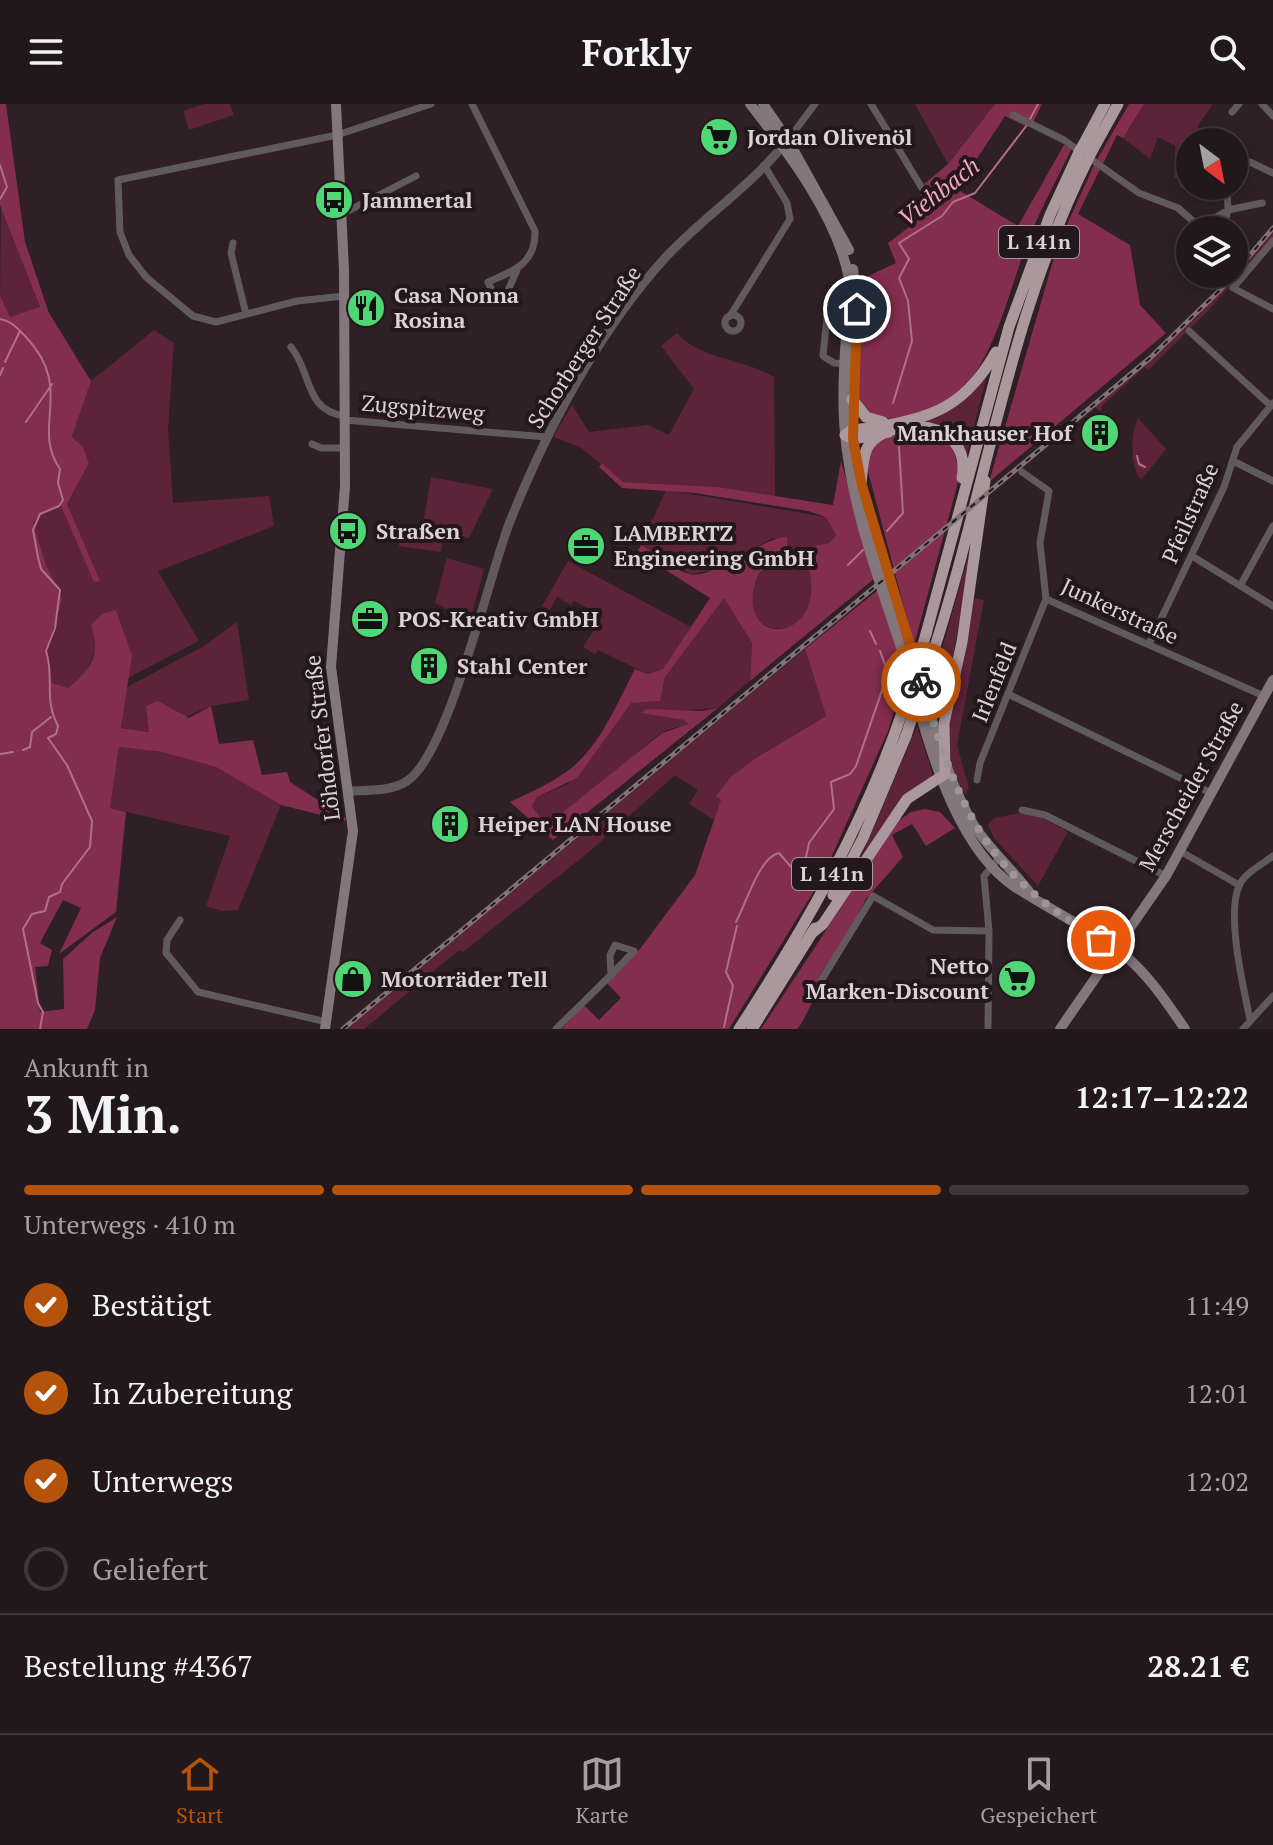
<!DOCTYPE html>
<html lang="de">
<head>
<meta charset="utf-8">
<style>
  body { margin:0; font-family:"PT Serif",serif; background:#2a2124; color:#f1f3f6; height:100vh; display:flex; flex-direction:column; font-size:30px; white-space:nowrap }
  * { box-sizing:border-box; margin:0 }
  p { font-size:26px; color:#a2a0a3 }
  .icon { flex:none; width:44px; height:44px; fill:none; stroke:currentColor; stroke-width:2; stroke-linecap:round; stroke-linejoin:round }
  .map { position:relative; height:925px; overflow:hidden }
  .sheet { display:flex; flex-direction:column; background:#22181b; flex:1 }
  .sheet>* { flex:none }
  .needle { width:52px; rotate:148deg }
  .buttons { position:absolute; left:1176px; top:24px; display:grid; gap:16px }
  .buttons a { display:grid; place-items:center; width:72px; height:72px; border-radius:50%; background:#22181b; box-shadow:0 4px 12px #0003,0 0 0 2px #3f373a; font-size:40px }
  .pin { position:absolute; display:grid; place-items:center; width:68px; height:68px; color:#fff; margin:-34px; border:4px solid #fff; border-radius:50%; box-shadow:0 2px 8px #0007 }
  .courier { position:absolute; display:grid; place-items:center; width:80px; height:80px; margin:-40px; border:6px solid #b45309; border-radius:50%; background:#fff; color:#222; box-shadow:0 2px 10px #0007 }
  .head em { font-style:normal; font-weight:800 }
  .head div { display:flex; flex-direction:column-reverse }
  .head { display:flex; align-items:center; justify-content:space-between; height:136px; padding:0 24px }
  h1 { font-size:52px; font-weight:800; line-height:60px }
  .bar { display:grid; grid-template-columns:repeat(4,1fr); gap:12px 8px; align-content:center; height:96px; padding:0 24px }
  .bar i { height:10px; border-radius:6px; background:#3f373a }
  .bar .selected { background:#b45309 }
  .bar p { grid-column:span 4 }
  .line { display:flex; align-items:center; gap:20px; padding:0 24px; border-top:2px solid #3f373a }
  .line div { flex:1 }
  ol { padding:0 24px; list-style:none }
  li { display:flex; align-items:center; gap:24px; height:88px }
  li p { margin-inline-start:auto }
  li .icon { padding:8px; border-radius:50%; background:#b45309; color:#fff; stroke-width:4 }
  li:last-child { color:#a2a0a3 }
  li i { width:44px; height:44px; border:4px solid #3f373a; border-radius:50% }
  header { display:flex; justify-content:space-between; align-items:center; height:104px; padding:0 24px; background:#22181b; font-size:36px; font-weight:800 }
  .dock { display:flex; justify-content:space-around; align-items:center; height:112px; border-top:2px solid #3f373a; background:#22181b; font-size:22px; color:#a2a0a3 }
  .dock a { display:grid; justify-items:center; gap:4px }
  .dock .selected { color:#b45309 }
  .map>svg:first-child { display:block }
  .green { fill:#5d2339 }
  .forest { fill:#832d4f }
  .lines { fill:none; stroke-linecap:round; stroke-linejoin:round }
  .stream { stroke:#b17087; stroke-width:2 }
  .minor { stroke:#615a5c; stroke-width:7 }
  .tertiary { stroke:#615a5c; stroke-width:9 }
  .secondary { stroke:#83777b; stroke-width:10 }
  .trunk { stroke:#aa989d; stroke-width:11 }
  .rail-casing { stroke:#807477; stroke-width:5 }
  .rail { stroke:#24171b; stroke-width:2; stroke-dasharray:6; stroke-linecap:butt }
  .trunk-bridge { stroke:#aa989d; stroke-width:11 }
  .done { stroke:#9f9496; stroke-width:8; stroke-dasharray:0 14.4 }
  .route { stroke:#b45309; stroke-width:10 }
  .labels { text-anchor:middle; stroke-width:8; stroke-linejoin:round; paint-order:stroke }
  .shield { fill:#24171b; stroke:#a59a9c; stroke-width:2 }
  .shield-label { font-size:20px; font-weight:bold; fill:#dcd2d4 }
  .poi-label { font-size:22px; font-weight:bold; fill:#dcd2d4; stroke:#24171b; text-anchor:start }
  .street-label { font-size:22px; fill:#dcd2d4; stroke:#24171b }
  .water-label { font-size:24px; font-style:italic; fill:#f2a8bf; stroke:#24171b }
</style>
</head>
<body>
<header><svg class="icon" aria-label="menu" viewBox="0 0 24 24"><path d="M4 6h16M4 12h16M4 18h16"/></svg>Forkly<svg class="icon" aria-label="search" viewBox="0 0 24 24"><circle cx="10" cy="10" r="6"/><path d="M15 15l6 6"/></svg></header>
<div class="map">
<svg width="1273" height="925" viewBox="0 0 1273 925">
  <rect width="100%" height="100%" fill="#2e2024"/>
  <path class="green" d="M204,0h26l4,11 -45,15 -6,-19z
    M915,0h80l-47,60z
    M1144,0h69l-16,23 24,15h-31l2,44 -12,1 -1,-9h-5l1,-32 -17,-9 -8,22 -27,-21z
    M1,100l39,104 -30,9 -10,-22z
    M1273,128v7l-66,73 -59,58 -3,-3 -43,39 -1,6 -6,-5 101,-89z
    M154,226l20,13 -6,86 5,74 96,-7 5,30 -116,45 41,70 -73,38 6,-23 -35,-12 -10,29 -19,16 -16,-6 -7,-32 16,-52 -16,-37 -12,-39 7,-9 21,-9 33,76h5l-32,-77 22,-41 -6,-16 -11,-9 19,-57z
    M677,229c22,26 68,26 97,44l1,120 -57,-10 -95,-5 -43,-35 -27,-10 19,-32 17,27 59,-7 21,10 25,-46 -33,-43z
    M988,267l-22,87 -15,-25 -86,-3z
    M1138,314l28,31 -25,31c-11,-14 -11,-46 -3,-62z
    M431,373l62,12 -24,49 -47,-8z
    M666,386l160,27 10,18 -7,8 -19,5c-5,13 1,17 3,31 2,17 -8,36 -19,48 -42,9 -48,-21 -35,-54l29,-19 -15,-16 -64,33 -19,3 -49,-29z
    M401,426l42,7 -2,15 -42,-6z
    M975,428l-27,152 -9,11h-10z
    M447,454l37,11 -14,52 -35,-18z
    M568,457l123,66 -28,42 -15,5 -50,-24 -3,4 -12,-7 20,-31 -29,-15 -3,4 -14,-8 -7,13 -8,-4z
    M724,493l28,46 -2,38 -32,27 -76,5 43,7 3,4c-10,3 -22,5 -30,11 -26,19 -87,88 -118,84l-8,-13 5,-9 31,-13 63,-81 29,-2 5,-24z
    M972,494l12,2 -27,145 12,43 -4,7c-10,-23 -19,-38 -19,-64z
    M237,518l12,78 -38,6 -61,26 -29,-4 4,-40 79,-42z
    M805,545l21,67c-47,29 -91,48 -112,104l-25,-16 9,-14 -23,-15 -86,77 -126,100 -4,-2 -95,79h-17z
    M917,622l16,49 -29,22 -44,63z
    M119,643l43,5 54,15 65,38 -43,105 -16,1 -16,-5 24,-70 -120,-28z
    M1021,709l21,5 26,14 -30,54 -44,-48 -6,-13 6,-7z"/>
  <path class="forest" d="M0,0h6l19,138 24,71 42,68 -19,56 11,10 6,16 -22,41 33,77 -6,1 -33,-76 -21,8 -7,9 12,39 17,37 -16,52 6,32 16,5c24,-19 33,-33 23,-63l11,-11 14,-4 16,46 -11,72 28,4 -3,-26 12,-5 31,17 22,-12 8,38 34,-4 9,35 25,-3 3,10 56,36 -1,3 -64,-16 -65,-38 -54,-15 -43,-5 -9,61 16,4 -10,100 -57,42 22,-46 -18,-8 -23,43 12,7 -4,16 -13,1 5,45 24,-3 -1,-50 30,-27 24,-15 -17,41 -5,52 -8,19h-87v-734l10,22 30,-10 -40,-102z
    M995,0h47l-10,21 -6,-3 -1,4 -20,-10 -48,73 61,37 46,-81 8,3c-17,35 -36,69 -49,106 -26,76 -47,182 -153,162l-14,-20 6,-117 34,-16 -8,-20 42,-32 -10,-16 7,-5 -3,-6 24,-20z
    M1129,0h15l-21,34 -6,-3 -39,79 52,31 10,60 26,28 -177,149 69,-238 37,-81z
    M921,327l13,2 19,13 7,29 -46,170 -48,-181c7,-29 28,-30 55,-33z
    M841,357l34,117 -125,103 2,-38 -28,-45 -59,79 -5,24 -29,2 -54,75 -40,19 -5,9 9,13 16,-2 105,-84 26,-9 -4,-4 -43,-7 5,-4 56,2 16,-3 -165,132 -43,-38c19,-9 39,-18 56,-30 33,-23 50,-67 69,-103l13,5 15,-5 47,-71 -73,-46 4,-7c14,8 33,25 48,29 25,6 68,-35 98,-37l1,17 -29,19c-33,80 77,74 47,-15l4,-11 19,-4 7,-8 -10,-18 -18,-6 -113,-18 -73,-5 -23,-21 3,-4 21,19 95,5 115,18z
    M878,486l27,86 -17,55 -66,147 -93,151h-167l22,-24 15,15 22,-22 -14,-15 33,-34 55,-74 26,-75 -5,-4 15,-19 22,-17 73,-44 -21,-67z
    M925,705l15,3 15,16 -29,18 -14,-22 -20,11 11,22 -37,42 -65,125 -4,5h-36l137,-208 13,-9z"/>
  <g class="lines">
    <path class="stream" d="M1030,15l8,-15
      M0,61l7,22 -7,12
      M0,215c12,2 17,9 25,17 51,53 5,90 35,133l-2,14 5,17 -4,6 -19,8 -7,16 5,27 3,12 19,21 -5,38 -9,23c9,28 -3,46 12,75l-2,8 -8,4 19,27 25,56 -2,26 -28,37 -2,8 -11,5 -4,14 -13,3 -9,15 15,74 5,9 -3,17
      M5,258l15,-31
      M0,271l3,-7
      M893,299l19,-62 -4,-40 -9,-23 10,-19 -10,-16 43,-27 11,-14 22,-9 52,-68
      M26,318l26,-38
      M1137,352l2,8 6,3
      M887,427l16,-18 -4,-66
      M848,461l15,-15
      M870,527l6,13
      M23,646l7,-3 2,-15 19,-15
      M0,650l13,-2
      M736,818c10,-18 23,-65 43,-69l13,15 6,2 7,-8 4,-19 25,-34 -3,-27 19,-8 6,-8 32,-93 -8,-22
      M724,923l9,-41 -7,-14 11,-46"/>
    <path class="minor" d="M472,0l63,127c1,32 -21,40 -47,51l8,17 10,-4 11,-25
      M871,0l51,84
      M1262,0l11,12
      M1232,8l7,-8
      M1013,11l51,25 75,53 39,15 16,14h14l20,-12 34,-7
      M788,36l27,-36
      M1234,67l16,-9 23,11
      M342,110l74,-38
      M1223,126l5,-20 -1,-24
      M1273,137l-40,47 40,21
      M233,139l-2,10 15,61
      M344,192l-47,5 -81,21 -23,-6 -47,-39 -17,-22 -9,-23 -2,-52 219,-45 94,-31
      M828,203l-5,49 11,7 14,1
      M725 219a8 8 0 1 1 16 0a8 8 0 1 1-16 0Z
      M730,212l60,-97 -3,-16 -23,-38
      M1189,227l82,75
      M291,243c21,25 13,64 54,69
      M345,316l201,17
      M312,340l9,4h24
      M1233,357l40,20
      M1192,452l81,50
      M1240,482l33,-60
      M1046,495l218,97
      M1149,540l75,-157 13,-40 36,-44
      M1008,590l203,99
      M977,676l3,-17 66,-164 -6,-56 9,-52 -27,-19
      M1022,706l23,5 121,61
      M1180,747l59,34
      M180,816l-13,20 -1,13 32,39 129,30
      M821,877l52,-85 60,34 56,1
      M1250,916c-6,-31 -25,-108 -10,-136 6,-12 23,-20 33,-28
      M556,925c26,-26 53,-51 78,-78l-19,-6 -5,10 1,21
      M988,925l1,-98 -5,-55 15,-18
      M1243,925l30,-33"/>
    <path class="tertiary" d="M348,687c19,-1 43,1 59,-10 41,-26 82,-205 102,-257 37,-93 87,-189 155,-265 38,-41 87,-73 122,-117"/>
    <path class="secondary" d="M750,0c38,48 88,114 99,175 -1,51 -9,102 -4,154 7,84 43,169 67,250
      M763,0l25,36 61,110
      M853,165c9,55 -6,110 -1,164 7,77 43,160 65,235
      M925,591c13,45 25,91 50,132 16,24 38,43 55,66
      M917,598c16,59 44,149 98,185 35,23 76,42 108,67 26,21 44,49 62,75
      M325,925l28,-198 -22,-164 14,-181 -1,-216 -8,-166
      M1060,925l106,-153 107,-196"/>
    <path class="trunk" d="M1083,41l22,-41
      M1092,47l26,-47
      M852,295l14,18 17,5
      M889,328l-36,7 -8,-4 7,-5c67,-9 108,-14 144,-78
      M861,378c2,-12 1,-27 8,-37 23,-30 104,-27 93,33
      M926,530l83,-307 41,-112 29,-63
      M930,558c57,-172 76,-338 158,-503
      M914,584l8,9 12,4 16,-14
      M833,791l30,-57 43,-102
      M812,829l11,-9 84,-125 38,-25 -1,-51 18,-81 23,-161
      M739,925c66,-101 126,-206 165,-322
      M752,925l63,-101"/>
    <defs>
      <path id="rail" d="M343,925l807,-671 72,-70 51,-60"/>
    </defs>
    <use href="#rail" class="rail-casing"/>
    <use href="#rail" class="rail"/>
    <path class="trunk-bridge" d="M1079,48l4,-7
      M1088,55l4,-8
      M904,603l22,-73
      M906,632l24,-74"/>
  </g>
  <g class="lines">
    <path class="done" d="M921,578c37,124 62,191 180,258"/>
    <path class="route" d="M857,205l-4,130 8,43 60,200"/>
  </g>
  <defs>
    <symbol id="supermarket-disc" viewBox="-11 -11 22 22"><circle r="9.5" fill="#4fd675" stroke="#24171b"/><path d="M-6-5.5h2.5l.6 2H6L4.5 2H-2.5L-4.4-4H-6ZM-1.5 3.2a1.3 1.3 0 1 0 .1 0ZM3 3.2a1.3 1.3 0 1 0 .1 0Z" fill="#111"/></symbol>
    <symbol id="bus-disc" viewBox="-11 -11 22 22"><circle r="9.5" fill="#4fd675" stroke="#24171b"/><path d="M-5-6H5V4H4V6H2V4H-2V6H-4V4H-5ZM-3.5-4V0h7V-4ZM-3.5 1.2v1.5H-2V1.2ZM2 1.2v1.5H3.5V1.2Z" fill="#111"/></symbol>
    <symbol id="restaurant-disc" viewBox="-11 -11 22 22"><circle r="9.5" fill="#4fd675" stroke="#24171b"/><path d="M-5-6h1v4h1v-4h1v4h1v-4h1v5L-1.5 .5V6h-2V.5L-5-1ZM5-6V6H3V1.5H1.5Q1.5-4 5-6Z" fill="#111"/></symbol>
    <symbol id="building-disc" viewBox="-11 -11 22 22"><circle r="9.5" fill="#4fd675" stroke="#24171b"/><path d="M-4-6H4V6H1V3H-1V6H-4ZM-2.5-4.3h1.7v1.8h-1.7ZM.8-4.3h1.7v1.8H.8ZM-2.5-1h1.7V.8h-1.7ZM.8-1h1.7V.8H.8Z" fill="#111"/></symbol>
    <symbol id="office-disc" viewBox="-11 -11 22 22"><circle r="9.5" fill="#4fd675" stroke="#24171b"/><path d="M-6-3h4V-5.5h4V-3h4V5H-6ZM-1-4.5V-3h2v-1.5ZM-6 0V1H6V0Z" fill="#111"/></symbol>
    <symbol id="shop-disc" viewBox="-11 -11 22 22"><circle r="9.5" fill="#4fd675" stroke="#24171b"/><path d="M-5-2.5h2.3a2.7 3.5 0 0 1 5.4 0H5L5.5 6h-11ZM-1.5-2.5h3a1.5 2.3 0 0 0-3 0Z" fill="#111"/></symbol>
  </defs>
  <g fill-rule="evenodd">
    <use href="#supermarket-disc" x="697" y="11" width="44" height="44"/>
    <use href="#bus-disc" x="312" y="74" width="44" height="44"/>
    <use href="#restaurant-disc" x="344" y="182" width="44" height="44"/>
    <use href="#building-disc" x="1078" y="307" width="44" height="44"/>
    <use href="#bus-disc" x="326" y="405" width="44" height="44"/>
    <use href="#office-disc" x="564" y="420" width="44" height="44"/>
    <use href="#office-disc" x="348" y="493" width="44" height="44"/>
    <use href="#building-disc" x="407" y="540" width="44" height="44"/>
    <use href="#building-disc" x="428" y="698" width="44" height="44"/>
    <use href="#shop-disc" x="331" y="853" width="44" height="44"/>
    <use href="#supermarket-disc" x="995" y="853" width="44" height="44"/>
  </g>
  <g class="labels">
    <g class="shield">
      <rect x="999" y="122" width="80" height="32" rx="6"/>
      <rect x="792" y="754" width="80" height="32" rx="6"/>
    </g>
    <g class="shield-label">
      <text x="1039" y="145">L 141n</text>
      <text x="832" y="777">L 141n</text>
    </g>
    <g class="poi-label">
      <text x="747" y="41">Jordan Olivenöl</text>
      <text x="362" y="104">Jammertal</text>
      <text x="394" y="199">Casa Nonna<tspan x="394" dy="25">Rosina</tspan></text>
      <text x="1072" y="337" text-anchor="end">Mankhauser Hof</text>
      <text x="376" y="435">Straßen</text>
      <text x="614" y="437">LAMBERTZ<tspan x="614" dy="25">Engineering GmbH</tspan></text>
      <text x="398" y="523">POS-Kreativ GmbH</text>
      <text x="457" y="570">Stahl Center</text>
      <text x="478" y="728">Heiper LAN House</text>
      <text x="989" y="870" text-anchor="end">Netto<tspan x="989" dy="25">Marken-Discount</tspan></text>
      <text x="381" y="883">Motorräder Tell</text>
    </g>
    <g class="street-label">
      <text transform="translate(584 243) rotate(-57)" y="8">Schorberger Straße</text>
      <text transform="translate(423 304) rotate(5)" y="8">Zugspitzweg</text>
      <text transform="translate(1190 409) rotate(-66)" y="8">Pfeilstraße</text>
      <text transform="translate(1120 507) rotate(25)" y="8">Junkerstraße</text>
      <text transform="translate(994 578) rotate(-68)" y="8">Irlenfeld</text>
      <text transform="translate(322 634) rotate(-97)" y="8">Löhdorfer Straße</text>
      <text transform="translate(1191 682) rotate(-61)" y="8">Merscheider Straße</text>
    </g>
    <g class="water-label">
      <text transform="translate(939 88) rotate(-38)" y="8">Viehbach</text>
    </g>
  </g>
</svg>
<div class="buttons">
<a><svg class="needle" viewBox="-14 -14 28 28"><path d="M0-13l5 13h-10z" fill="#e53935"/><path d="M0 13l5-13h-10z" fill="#a2a0a3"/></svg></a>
<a><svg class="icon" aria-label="layers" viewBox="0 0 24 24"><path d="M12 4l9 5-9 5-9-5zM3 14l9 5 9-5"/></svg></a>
</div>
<div class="pin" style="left:1101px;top:836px;background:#ea580c"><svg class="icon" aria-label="bag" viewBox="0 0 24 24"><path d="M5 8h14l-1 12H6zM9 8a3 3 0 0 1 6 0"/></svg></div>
<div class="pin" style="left:857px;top:205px;background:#1f2937"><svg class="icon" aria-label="home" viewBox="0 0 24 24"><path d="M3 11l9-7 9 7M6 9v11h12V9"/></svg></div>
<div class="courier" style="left:921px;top:578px"><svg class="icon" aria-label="bike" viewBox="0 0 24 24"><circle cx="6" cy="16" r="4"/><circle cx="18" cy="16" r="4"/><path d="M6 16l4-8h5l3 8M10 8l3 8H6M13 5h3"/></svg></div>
</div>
<section class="sheet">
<div class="head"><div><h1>3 Min.</h1><p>Ankunft in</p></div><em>12:17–12:22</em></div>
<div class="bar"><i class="selected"></i><i class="selected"></i><i class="selected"></i><i></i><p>Unterwegs · 410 m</p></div>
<ol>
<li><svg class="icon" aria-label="check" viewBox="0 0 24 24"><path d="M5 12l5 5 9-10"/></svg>Bestätigt<p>11:49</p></li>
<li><svg class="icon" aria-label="check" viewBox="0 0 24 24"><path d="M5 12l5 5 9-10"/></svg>In Zubereitung<p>12:01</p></li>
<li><svg class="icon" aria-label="check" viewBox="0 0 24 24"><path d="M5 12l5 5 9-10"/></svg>Unterwegs<p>12:02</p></li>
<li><i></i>Geliefert</li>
</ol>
<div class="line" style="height:104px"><div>Bestellung #4367</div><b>28.21 €</b></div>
</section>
<nav class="dock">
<a class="selected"><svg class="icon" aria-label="home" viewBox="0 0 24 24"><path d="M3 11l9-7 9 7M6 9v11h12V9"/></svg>Start</a>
<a><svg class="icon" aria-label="map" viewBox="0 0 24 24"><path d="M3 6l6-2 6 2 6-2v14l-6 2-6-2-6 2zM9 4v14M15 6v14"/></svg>Karte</a>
<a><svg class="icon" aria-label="saved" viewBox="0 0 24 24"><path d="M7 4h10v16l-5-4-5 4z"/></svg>Gespeichert</a>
</nav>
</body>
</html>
